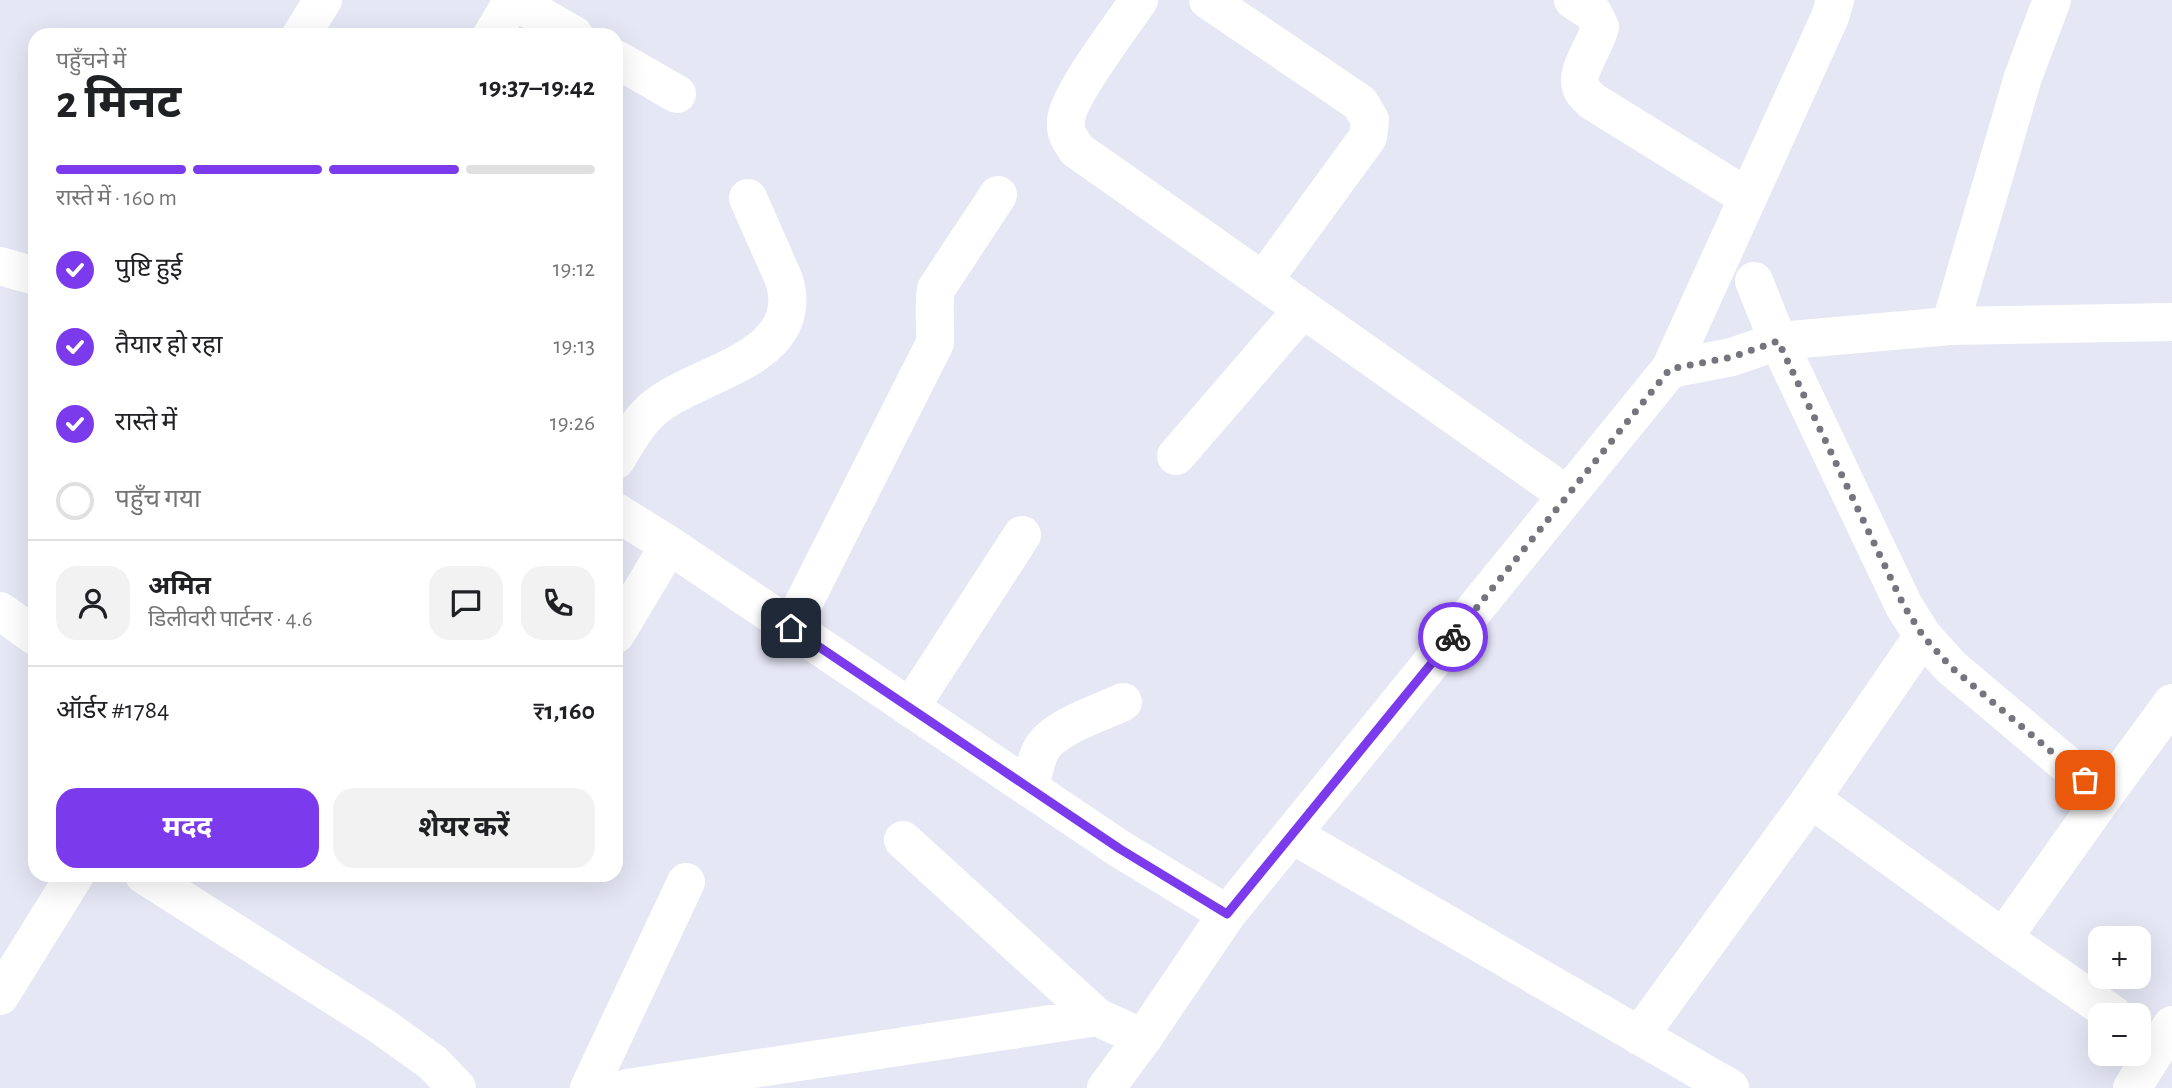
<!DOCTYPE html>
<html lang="hi">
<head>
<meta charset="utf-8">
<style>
  body { margin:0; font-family:"Alegreya Sans","Noto Sans Devanagari",sans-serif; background:#f2f2f2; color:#202124; height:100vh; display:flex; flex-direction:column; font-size:26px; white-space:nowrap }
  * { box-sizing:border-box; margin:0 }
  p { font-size:23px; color:#757577 }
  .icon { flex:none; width:38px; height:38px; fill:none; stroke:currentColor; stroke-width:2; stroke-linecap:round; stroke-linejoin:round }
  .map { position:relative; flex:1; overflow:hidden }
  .drawer { position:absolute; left:28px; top:28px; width:595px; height:854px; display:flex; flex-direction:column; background:#fff; border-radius:21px; box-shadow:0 7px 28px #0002 }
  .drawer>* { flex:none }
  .tools { position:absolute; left:2088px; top:926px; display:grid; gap:14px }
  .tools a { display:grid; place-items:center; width:63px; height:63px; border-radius:14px; background:#fff; box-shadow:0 7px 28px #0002; font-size:35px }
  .pin { position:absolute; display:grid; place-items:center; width:60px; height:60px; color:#fff; margin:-30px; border-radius:14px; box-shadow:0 4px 10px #0006 }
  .courier { position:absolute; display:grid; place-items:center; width:70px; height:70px; margin:-35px; border:5px solid #7c3aed; border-radius:50%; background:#fff; color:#222; box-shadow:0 2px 9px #0007 }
  .head em { font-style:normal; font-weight:700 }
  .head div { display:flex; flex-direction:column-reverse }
  .head { display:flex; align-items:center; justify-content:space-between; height:119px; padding:0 28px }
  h1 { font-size:46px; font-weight:700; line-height:52px }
  .bar { display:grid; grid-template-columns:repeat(4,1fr); gap:10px 7px; align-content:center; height:84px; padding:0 28px }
  .bar i { height:9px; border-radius:5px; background:#e0e0e0 }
  .bar .active { background:#7c3aed }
  .bar p { grid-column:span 4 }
  .line { display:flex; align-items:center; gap:18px; padding:0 28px; border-top:2px solid #e0e0e0 }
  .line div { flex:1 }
  .round { display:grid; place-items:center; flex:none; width:74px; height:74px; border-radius:21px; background:#f2f2f2 }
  ol { padding:0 28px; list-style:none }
  li { display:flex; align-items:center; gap:21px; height:77px }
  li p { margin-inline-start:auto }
  li .icon { padding:7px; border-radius:50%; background:#7c3aed; color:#fff; stroke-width:4 }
  li:last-child { color:#757577 }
  li i { width:38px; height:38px; border:4px solid #e0e0e0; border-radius:50% }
  .primary-button { display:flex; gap:14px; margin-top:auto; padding:14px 28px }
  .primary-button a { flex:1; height:80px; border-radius:21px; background:#7c3aed; color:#fff; font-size:28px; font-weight:700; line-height:80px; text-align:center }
  .primary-button a+a { background:#f2f2f2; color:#202124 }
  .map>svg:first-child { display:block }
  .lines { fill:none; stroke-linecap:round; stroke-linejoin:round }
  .street { stroke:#fff; stroke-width:38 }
  .secondary { stroke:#fff; stroke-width:38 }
  .done { stroke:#74757d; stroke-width:7; stroke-dasharray:0 12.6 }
  .route { stroke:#7c3aed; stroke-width:9 }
</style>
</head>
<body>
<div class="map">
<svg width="2172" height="1088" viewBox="0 0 2172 1088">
  <rect width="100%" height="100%" fill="#e6e7f5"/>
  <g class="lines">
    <path class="street" d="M513,0l61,35
      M1139,0c-16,24 -72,96 -73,121 -1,13 4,19 11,29l490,345
      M1208,0l152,103 10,17 -2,17 -105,144
      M1573,0l20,13 7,14c-4,18 -25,44 -19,60 1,5 7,10 11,14l155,96
      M301,35l22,-35
      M492,35l21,-35
      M616,59l61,35
      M1754,281l24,60 126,265 19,30 28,31 153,129 68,-93
      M1950,326l73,-249 29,-77
      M1176,456l127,-147
      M616,460c12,-20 23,-41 42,-55 43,-33 142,-46 128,-118 -2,-10 -8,-20 -12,-30 -9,-20 -17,-39 -26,-59
      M0,611l35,25
      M791,628l144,-285c1,-19 -2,-36 1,-54l62,-94
      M616,634l53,-89
      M910,708l112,-173
      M1029,788c4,-11 6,-25 11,-36 10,-24 60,-39 83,-50
      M1811,799l192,139 111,77
      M1293,835l437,253
      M903,840l194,177
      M144,875l239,152 50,36 24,25
      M2003,938l101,-142
      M0,996l75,-121
      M1639,1036l172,-237 112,-163
      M589,1088l97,-206
      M627,1088l470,-71 46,21
      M2132,1088l40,-63"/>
    <path class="secondary" d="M0,266l35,10
      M1670,369l160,-352 5,-17
      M616,512l53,33 451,304 107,65
      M1106,1088l37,-50 84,-124 443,-545 62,-12 46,-16 172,-15 222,-4"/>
  </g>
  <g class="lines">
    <path class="done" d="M1453,637l217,-268 62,-12 46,-16 126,265 19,30 28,31 134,113"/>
    <path class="route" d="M791,628l329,221 107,65 226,-277"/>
  </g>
</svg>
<div class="tools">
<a>+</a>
<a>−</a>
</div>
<div class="pin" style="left:2085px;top:780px;background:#ea580c"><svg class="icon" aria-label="bag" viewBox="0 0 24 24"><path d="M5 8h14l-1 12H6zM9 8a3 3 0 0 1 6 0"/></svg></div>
<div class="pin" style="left:791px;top:628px;background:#1f2937"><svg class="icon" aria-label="home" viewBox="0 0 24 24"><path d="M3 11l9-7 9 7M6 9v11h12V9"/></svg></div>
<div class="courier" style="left:1453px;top:637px"><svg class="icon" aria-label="bike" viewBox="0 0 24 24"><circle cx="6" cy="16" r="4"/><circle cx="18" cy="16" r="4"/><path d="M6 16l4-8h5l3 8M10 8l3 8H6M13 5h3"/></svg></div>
<section class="drawer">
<div class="head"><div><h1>2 मिनट</h1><p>पहुँचने में</p></div><em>19:37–19:42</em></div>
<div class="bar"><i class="active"></i><i class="active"></i><i class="active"></i><i></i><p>रास्ते में · 160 m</p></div>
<ol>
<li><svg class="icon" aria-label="check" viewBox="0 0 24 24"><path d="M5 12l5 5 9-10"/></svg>पुष्टि हुई<p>19:12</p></li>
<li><svg class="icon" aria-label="check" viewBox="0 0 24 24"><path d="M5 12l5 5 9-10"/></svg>तैयार हो रहा<p>19:13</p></li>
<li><svg class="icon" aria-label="check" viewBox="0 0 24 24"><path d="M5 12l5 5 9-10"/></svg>रास्ते में<p>19:26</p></li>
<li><i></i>पहुँच गया</li>
</ol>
<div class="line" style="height:126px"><a class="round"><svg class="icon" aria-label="person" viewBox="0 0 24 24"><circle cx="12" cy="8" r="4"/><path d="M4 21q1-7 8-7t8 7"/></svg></a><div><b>अमित</b><p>डिलीवरी पार्टनर · 4.6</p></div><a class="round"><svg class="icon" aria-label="chat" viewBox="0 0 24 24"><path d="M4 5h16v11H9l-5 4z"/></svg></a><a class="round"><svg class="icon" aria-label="phone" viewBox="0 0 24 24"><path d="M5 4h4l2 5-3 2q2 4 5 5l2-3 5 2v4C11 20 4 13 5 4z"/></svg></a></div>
<div class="line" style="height:91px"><div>ऑर्डर #1784</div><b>₹1,160</b></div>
<div class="primary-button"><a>मदद</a><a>शेयर करें</a></div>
</section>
</div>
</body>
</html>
